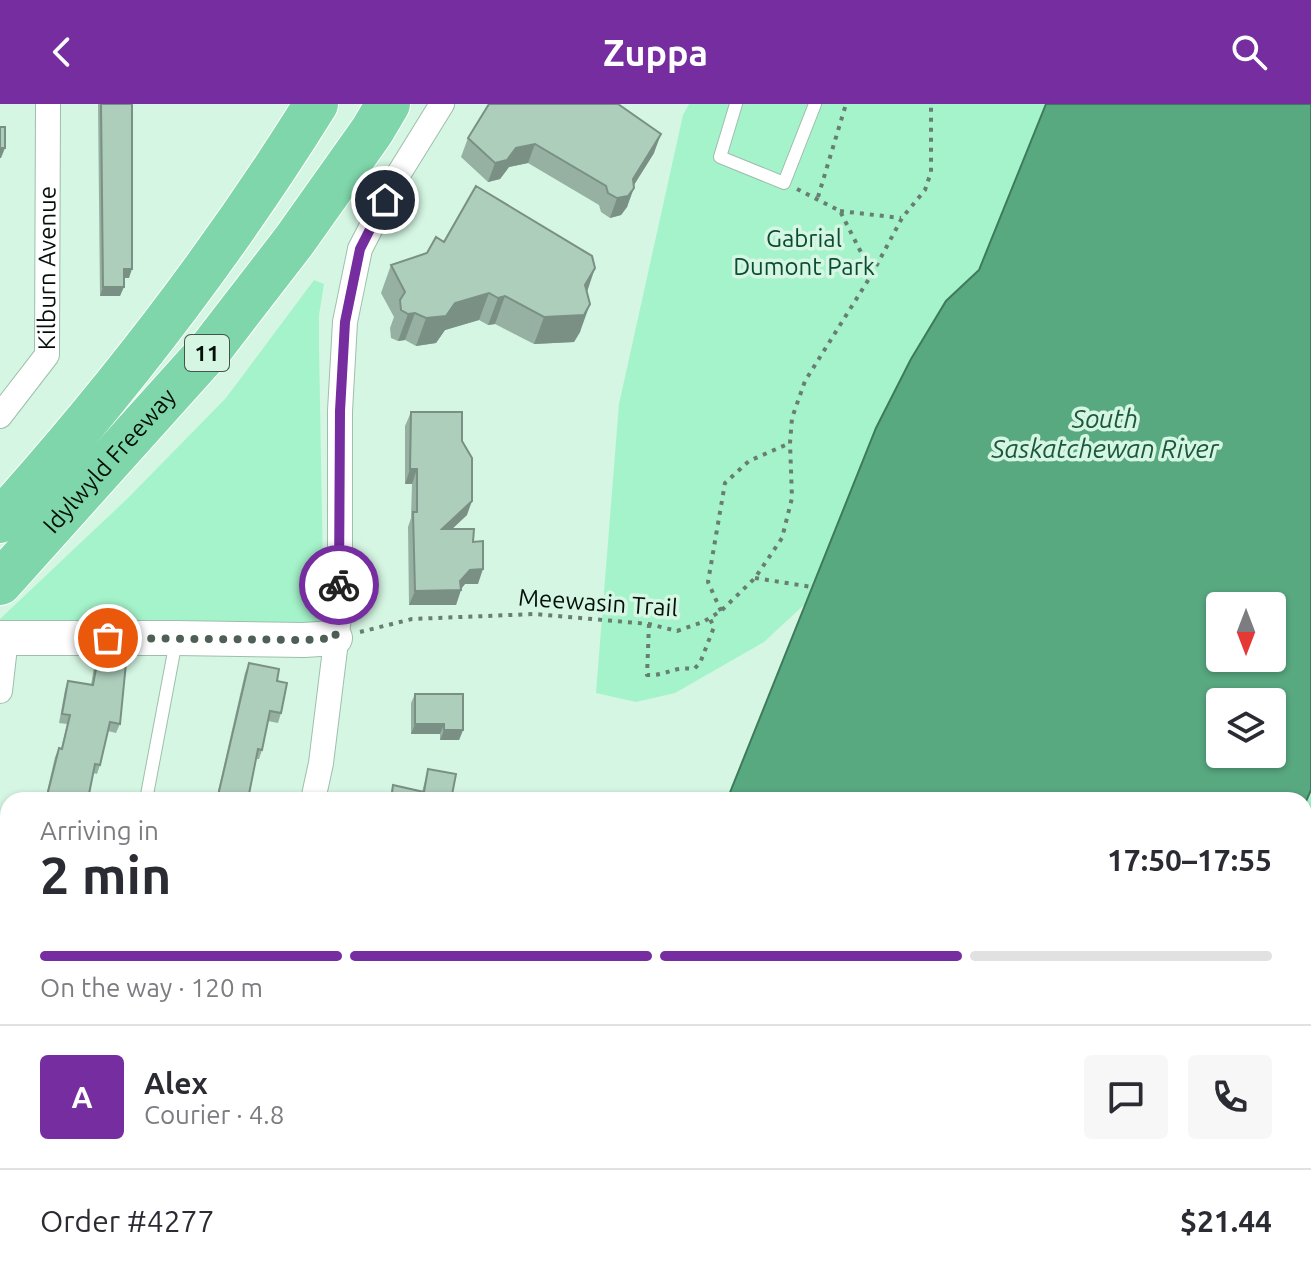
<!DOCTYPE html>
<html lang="en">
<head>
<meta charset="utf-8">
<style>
  body { margin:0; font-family:Ubuntu,sans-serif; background:#f7f7f7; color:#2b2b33; height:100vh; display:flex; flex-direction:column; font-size:30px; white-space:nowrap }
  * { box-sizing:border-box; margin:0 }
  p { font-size:26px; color:#7c7c81 }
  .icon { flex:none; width:44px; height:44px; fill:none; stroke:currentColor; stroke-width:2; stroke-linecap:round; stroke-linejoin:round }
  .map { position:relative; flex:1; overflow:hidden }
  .side { position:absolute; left:0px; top:688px; width:1312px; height:496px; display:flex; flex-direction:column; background:#fff; border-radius:24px 24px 0 0; box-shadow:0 2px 6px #0004 }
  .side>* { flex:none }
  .needle { width:52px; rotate:180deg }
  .buttons { position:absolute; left:1206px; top:488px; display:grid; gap:16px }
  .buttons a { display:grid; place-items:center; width:80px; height:80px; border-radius:8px; background:#fff; box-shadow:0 2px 6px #0004; font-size:40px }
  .pin { position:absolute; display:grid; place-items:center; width:68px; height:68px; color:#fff; margin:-34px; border:4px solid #fff; border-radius:50%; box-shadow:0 2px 8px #0007 }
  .courier { position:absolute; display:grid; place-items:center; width:80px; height:80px; margin:-40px; border:6px solid #762da0; border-radius:50%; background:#fff; color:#222; box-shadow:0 2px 10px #0007 }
  .overview em { font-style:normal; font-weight:700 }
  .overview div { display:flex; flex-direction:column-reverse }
  .overview { display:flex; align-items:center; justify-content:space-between; height:136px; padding:0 40px }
  h1 { font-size:52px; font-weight:700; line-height:60px }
  .bar { display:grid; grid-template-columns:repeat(4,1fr); gap:12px 8px; align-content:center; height:96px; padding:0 40px }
  .bar i { height:10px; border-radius:6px; background:#e1e1e2 }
  .bar .current { background:#762da0 }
  .bar p { grid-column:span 4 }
  .line { display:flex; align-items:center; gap:20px; padding:0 40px; border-top:2px solid #e1e1e2 }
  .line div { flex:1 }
  .round { display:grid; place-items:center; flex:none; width:84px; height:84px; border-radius:8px; background:#f7f7f7 }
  header { display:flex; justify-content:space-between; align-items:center; height:104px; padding:0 40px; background:#762da0; color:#fff; font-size:36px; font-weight:700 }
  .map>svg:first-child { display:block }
  .green { fill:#a5f3ca }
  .water { fill:#58a880; stroke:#3f7a5d; stroke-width:2; fill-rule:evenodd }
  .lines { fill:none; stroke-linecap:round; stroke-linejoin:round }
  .lane-casing { stroke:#9ebeac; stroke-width:14 }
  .street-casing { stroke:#9ebeac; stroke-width:26 }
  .secondary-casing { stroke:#9ebeac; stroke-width:36 }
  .highway-casing { stroke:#fff; stroke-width:46 }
  .path { stroke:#697e72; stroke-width:4; stroke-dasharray:4 6; stroke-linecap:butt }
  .lane { stroke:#fff; stroke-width:12 }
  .street { stroke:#fff; stroke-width:24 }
  .secondary { stroke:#fff; stroke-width:34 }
  .highway { stroke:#7fd6aa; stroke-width:44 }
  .wall { fill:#96b1a2 }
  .shaded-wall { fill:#7a9084 }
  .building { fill:#aecebc; stroke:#7a9084; stroke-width:2 }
  .done { stroke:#4e6056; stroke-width:8; stroke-dasharray:0 14.4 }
  .route { stroke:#762da0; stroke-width:10 }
  .labels { text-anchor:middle; stroke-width:7; stroke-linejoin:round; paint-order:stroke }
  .shield { fill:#d5f6e3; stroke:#43554b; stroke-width:2 }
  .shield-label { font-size:22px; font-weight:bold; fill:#05100a }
  .park-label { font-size:24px; fill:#0a4c31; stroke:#d5f6e3 }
  .street-label { font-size:24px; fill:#05100a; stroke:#d5f6e3 }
  .water-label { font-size:26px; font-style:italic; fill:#1b583d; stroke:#d5f6e3 }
</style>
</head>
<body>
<header><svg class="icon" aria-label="back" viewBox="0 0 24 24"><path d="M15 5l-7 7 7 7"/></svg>Zuppa<svg class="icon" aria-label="search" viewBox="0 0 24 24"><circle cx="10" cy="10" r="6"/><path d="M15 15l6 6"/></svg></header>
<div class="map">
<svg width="1311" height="1184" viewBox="0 0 1311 1184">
  <rect width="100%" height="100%" fill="#d5f6e3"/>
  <path class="green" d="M689,0h357l-67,166 -33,31 -35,58 -35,69 -70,175 -42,39 -89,51 -39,9 -40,-9 23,-289 64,-289z
    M314,176l10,4 -5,31v33l5,280 -324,5v-14l128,-121 98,-100z
    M1311,686v498h-224l3,-8h214v-474z"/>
  <path class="water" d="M1046,0h265v686l-7,16v-6h-577l149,-372 35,-69 35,-58 33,-31zM1220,502h52v52h-52zM1220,598h52v52h-52z
    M546,1176h544l-3,8h-544z"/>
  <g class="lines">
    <defs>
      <path id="lane" d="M736,0l-16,53 64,26 31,-79
        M146,696l30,-159
        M8,1184l3,-8"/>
      <g id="street">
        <path id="s1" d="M0,312l47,-61 1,-251"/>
        <path d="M0,587l6,-53"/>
        <path d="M313,696l8,-37 19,-154v-198l5,-89 15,-73 38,-74 44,-71"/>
        <path d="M181,1184l3,-8"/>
      </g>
      <path id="secondary" d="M0,534h176l128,2 31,-2"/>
      <g id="highway">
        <path d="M0,417c116,-129 224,-269 316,-417"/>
        <path id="s2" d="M0,479l213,-237 81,-105 78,-110 16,-27"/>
      </g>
    </defs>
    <use href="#lane" class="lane-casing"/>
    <use href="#street" class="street-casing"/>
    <use href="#secondary" class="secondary-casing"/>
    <use href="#highway" class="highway-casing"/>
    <path class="path" d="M797,85l43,22 32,63
      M818,93l28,-93
      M840,107l61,7
      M755,474l57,9
      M721,507l-13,-29 17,-99 24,-22 41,-18
      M649,520l-2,51c20,1 25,-9 47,-6l6,-6 14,-36 -4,-8
      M360,528l52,-13 123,-5 114,10 28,7 26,-9 18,-11 34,-33 27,-40 10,-40 -2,-55 2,-25 13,-37 67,-107 30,-56 23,-28 6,-18v-68
      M1304,917l7,-19
      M1304,987l7,28
      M1304,1143l7,-11
      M1278,1184l5,-8"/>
    <use href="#lane" class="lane"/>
    <use href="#street" class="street"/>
    <use href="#secondary" class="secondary"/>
    <use href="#highway" class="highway"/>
  </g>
  <path class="wall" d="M98,0h34l-3,174h-5l-4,18h-20z
    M468,34l186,15 -20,32 -7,22 -6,8 -11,3 -9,-6 -2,-7 -71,-42 -19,4 -9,12 -12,3 -27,-25z
    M444,138l143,50 -7,40 -6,10 -40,2 -39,-20 -7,1 -9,-5 -34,10 -9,13 -20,3 -11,-6 -7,1 -7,-3 -1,-10 4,-11 -13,-24 10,-28 36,-12z
    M411,308l51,29 5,74 -15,14 21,13 5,42h-13l-4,5 -5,16h-47l-1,-78 3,-9 1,-34h-7v-58z
    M98,554l22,66 -4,9 -8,-2 -8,34 -3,9 -4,-1 -5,26 6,1h-49l10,-43 4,-9 2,1 6,-25 -8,-1 6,-33 3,-9 23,4 3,-18z
    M249,559l28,18 4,32 -3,10 -10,-2 -6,29 -3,9h-3l-7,35 6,6h-39l29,-127z
    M415,590l48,36 -4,10h-19v-6h-29v-31z
    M428,665l23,31h-62l4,-15 29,7z
    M6,828l2,1 -5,203 5,2v117l-3,7 -5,-2v-283l4,-14h-4v-10z"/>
  <path class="shaded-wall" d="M661,30l-7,19 -27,43 7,-8 -7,19 -6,8 -11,3 7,-20 16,-19z
    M535,40l-7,19 -19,4 -9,12 -12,3 7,-19 21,-15z
    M0,44h5l-4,10h-1z
    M595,164l-9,27 -1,-10z
    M124,165h8l-3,9h-9z
    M103,183h21l-4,9h-20z
    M489,189l-10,27 -34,10 -9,13 -20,3 10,-28 29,-15z
    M505,192l-10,28 -7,1 10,-27z
    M590,200l-10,28 -6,10 -40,2 10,-27z
    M415,209l-10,27 -7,1 10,-27z
    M410,365h7l-5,15h-7z
    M472,397l-5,14 -30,28 5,-14z
    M483,465l-5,15h-13l-5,6h1l-5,15h-47l6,-14 55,-21z
    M415,620h29l-4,10h-29z
    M444,626h19l-4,10h-19z"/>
  <path class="building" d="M101,0h31v165h-8v18h-21z
    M489,0h129l43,30 -28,45 1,9 -6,8 -11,2 -9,-5 -2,-7 -71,-42 -19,4 -9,12 -12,3 -27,-25z
    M0,23h5v21h-5z
    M476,82l116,70 3,12 -10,17 5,19 -6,11 -40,2 -39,-21 -7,2 -9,-5 -34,10 -9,13 -20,2 -11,-5 -7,1 -7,-4 -1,-10 5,-8 -14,-27 36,-12 9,-16 8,5z
    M411,308h51v29l10,17v43l-30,28h32l-1,13 10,-1v28l-13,1 -10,11 1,9 -46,1 -2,-79h4v-43h-7z
    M98,554l28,5 -6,61 -10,-2 -10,43 -5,-1 -7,35 6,1h-48l13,-52 3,1 8,-34 -8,-1 6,-33 25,4z
    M249,559l30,6 -2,12 10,2 -6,30 -11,-2 -8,39 -4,-1 -9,45 7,2 -1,4h-38z
    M415,590h48v36h-19v-6h-29z
    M428,665l28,5 -5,26h-60l2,-15 31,7z
    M6,828l2,1v188l-5,15 5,2v115l-8,-3v-271l7,-24 -6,-2z
    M24,1176h17l23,8h-43z
    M81,1176h34l-3,8h-34z
    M326,1176h23l-3,8h-23z"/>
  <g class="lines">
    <path class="done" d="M108,534l196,2 31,-2 5,-29 -1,-24"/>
    <path class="route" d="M339,481l1,-174 5,-89 15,-73 25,-49"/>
  </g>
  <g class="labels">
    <rect class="shield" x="185" y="231" width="44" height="36" rx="6"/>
    <g class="shield-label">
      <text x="207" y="257">11</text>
    </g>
    <g class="park-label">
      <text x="804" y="143">Gabrial<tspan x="804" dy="28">Dumont Park</tspan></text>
    </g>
    <g class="street-label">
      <text dy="8" stroke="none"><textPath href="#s1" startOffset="164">Kilburn Avenue</textPath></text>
      <text dy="8" stroke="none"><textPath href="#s2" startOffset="164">Idylwyld Freeway</textPath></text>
      <text transform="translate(598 499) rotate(4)" y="8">Meewasin Trail</text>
    </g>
    <g class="water-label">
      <text x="1105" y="324">South<tspan x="1105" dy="30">Saskatchewan River</tspan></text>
    </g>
  </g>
</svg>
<div class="buttons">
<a><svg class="needle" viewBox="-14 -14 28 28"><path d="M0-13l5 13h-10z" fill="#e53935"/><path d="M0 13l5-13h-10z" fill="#7c7c81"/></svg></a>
<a><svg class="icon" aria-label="layers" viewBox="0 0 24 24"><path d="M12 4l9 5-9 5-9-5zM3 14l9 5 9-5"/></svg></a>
</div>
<div class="pin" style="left:108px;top:534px;background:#ea580c"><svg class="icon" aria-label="bag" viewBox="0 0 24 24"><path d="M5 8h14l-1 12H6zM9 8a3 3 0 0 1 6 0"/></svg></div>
<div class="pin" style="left:385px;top:96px;background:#1f2937"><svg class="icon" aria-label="home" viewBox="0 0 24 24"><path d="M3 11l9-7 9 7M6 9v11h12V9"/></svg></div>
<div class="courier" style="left:339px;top:481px"><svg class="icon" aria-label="bike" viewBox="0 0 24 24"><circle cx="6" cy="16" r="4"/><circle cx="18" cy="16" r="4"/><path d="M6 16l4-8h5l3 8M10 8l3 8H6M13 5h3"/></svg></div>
<section class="side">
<div class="overview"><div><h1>2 min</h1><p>Arriving in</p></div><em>17:50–17:55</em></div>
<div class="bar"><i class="current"></i><i class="current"></i><i class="current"></i><i></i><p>On the way · 120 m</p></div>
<div class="line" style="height:144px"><b class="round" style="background:#762da0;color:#fff">A</b><div><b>Alex</b><p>Courier · 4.8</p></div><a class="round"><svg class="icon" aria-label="chat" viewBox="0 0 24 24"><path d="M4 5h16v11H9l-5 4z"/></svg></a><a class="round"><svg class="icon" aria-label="phone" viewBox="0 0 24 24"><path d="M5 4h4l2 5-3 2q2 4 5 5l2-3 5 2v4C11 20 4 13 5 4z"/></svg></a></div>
<div class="line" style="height:104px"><div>Order #4277</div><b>$21.44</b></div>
</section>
</div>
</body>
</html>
